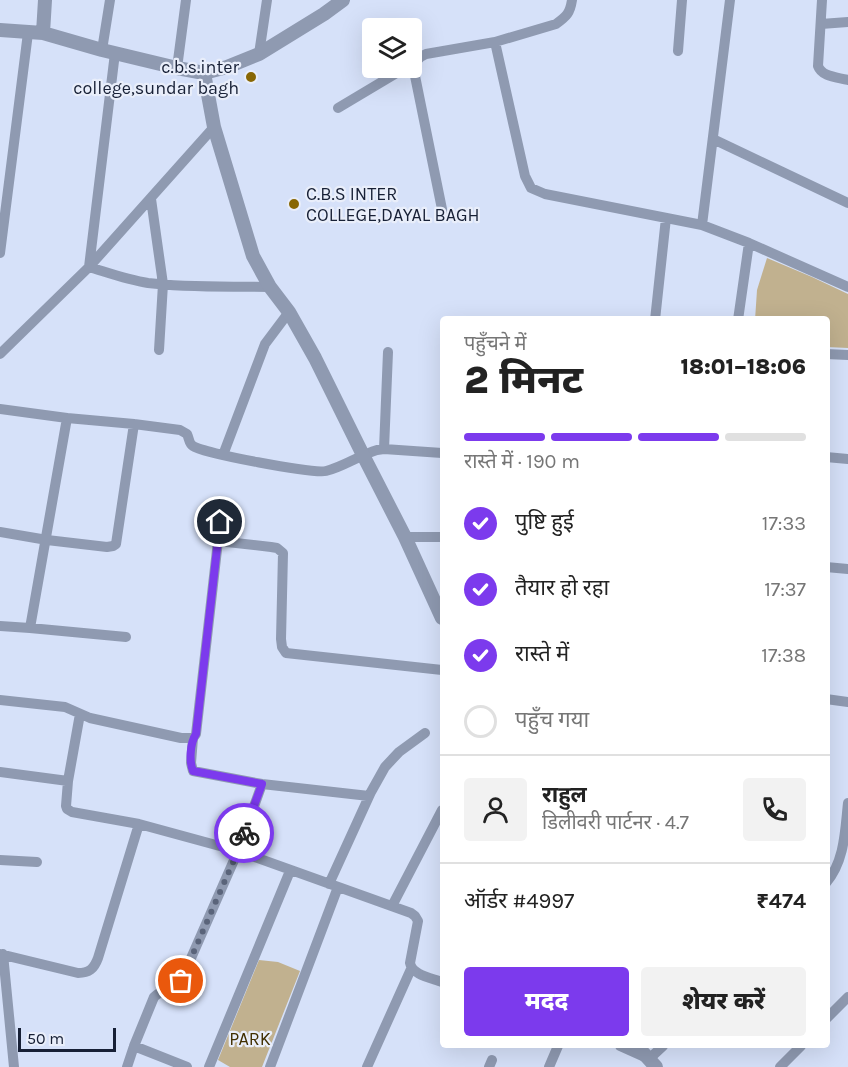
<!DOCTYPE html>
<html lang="hi">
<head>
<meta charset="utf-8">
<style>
  body { margin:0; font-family:Karla,"Noto Sans Devanagari",sans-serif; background:#f2f2f2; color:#222; height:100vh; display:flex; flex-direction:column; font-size:22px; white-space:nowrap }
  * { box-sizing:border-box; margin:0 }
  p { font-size:20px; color:#767676 }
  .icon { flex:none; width:33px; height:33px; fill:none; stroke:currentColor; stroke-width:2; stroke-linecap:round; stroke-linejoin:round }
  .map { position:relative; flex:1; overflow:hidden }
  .drawer { position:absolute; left:440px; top:316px; width:390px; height:732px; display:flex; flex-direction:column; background:#fff; border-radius:6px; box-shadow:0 6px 24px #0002 }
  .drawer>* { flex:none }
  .fabs { position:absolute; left:362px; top:18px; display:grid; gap:12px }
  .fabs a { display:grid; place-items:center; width:60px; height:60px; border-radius:6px; background:#fff; box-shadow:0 6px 24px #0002; font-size:30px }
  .scale { position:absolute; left:18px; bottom:15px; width:98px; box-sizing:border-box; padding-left:6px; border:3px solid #172036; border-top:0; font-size:16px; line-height:21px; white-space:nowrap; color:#172036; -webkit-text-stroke:4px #e9eefa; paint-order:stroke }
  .pin { position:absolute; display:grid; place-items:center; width:51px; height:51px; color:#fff; margin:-26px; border:3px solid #fff; border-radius:50%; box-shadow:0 2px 6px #0007 }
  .courier { position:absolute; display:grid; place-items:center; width:60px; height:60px; margin:-30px; border:4px solid #7c3aed; border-radius:50%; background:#fff; color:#222; box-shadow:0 2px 8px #0007 }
  .summary em { font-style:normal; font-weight:800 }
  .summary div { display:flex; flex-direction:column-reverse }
  .summary { display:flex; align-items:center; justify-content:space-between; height:102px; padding:0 24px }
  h1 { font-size:39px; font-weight:800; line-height:45px }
  .bar { display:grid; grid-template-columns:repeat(4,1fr); gap:9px 6px; align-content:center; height:72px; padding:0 24px }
  .bar i { height:8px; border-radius:4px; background:#e0e0e0 }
  .bar .active { background:#7c3aed }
  .bar p { grid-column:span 4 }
  .line { display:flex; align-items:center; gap:15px; padding:0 24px; border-top:2px solid #e0e0e0 }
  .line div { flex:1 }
  .round { display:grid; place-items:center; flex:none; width:63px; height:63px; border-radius:6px; background:#f2f2f2 }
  ol { padding:0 24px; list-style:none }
  li { display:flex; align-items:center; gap:18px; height:66px }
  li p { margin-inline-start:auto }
  li .icon { padding:6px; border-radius:50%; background:#7c3aed; color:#fff; stroke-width:4 }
  li:last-child { color:#767676 }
  li i { width:33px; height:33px; border:3px solid #e0e0e0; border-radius:50% }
  .action { display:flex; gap:12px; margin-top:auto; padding:12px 24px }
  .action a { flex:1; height:69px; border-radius:6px; background:#7c3aed; color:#fff; font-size:24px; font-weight:800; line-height:69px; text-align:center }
  .action a+a { background:#f2f2f2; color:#222 }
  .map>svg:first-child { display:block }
  .green { fill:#c1b18f }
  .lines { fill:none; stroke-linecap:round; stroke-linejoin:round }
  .minor { stroke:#8f9ab1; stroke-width:10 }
  .tertiary { stroke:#8f9ab1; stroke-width:14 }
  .done { stroke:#5a647a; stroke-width:6; stroke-dasharray:0 10.8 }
  .route { stroke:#7c3aed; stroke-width:8 }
  .poi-dot { fill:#886704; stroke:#e9eefa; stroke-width:2 }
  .labels { text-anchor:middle; stroke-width:4.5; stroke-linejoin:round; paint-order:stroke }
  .poi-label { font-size:18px; fill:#172036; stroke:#e9eefa; text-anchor:end }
  .park-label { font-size:18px; fill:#412f00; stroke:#e9eefa }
</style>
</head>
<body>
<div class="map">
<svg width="848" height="1067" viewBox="0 0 848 1067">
  <rect width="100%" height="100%" fill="#d6e1f9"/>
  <path class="green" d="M767,258l45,19 36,17v54l-21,-1 -1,-27h-71l2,-30z
    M259,960l19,2 22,9 -38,96h-32l-12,-7z"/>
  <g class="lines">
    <path class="minor" d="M822,0l-4,66c4,11 19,11 30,14
      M821,24l27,-2
      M495,42l30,134 6,12 14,6 157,31 47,18 99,44
      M102,50l8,-50
      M678,51l4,-51
      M259,54l8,-54
      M177,68l9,-68
      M338,108l67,-40
      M214,127l-125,140c20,6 39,13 59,16 41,5 82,3 122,4
      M713,139l135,64
      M151,199l12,85 -4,66
      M443,214l-29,-143c1,-9 3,-13 12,-17l69,-12 61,-18c11,-8 14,-11 16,-24
      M702,225l28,-225
      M0,253l28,-220
      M655,320l11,-102
      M738,320l11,-77
      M0,354l89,-87 26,-214
      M826,354l22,1
      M0,409l67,9 67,6 46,6 7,4c2,4 2,10 6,12 9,7 120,28 133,25 17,-4 34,-16 51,-21l7,-1 58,4
      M384,449l4,-97
      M223,455l42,-111 24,-32
      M826,457l22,2
      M0,532l47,8 60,7 6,-1 3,-2 18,-120
      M405,537h37
      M218,541l4,-38
      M826,567l22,2
      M0,626l30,2 37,-210
      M30,628l96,9
      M826,699l22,3
      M0,700l65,7 25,11 91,20h12l3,-4 22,-193 53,6 6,1 6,5 -2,86 1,8 4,6 156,17
      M193,738l-2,25 2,8 69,13 107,12
      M0,772l68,9 12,-67
      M68,781l-2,25 1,3 5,3 67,12 99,27 173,62 4,3 3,5 -8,42c2,12 22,15 32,19
      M0,860l37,2
      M826,883c19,-22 19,-53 22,-80
      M329,884l42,-92 14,-25 14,-15 26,-19
      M392,906l50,-96
      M0,954l78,19c11,0 16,-4 20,-15l41,-134
      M3,954l11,113
      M826,1019l22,-22
      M134,1046l20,-49c8,-8 19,-9 27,-16l57,-130 24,-67
      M620,1046l29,13 14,-13
      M127,1067l7,-21 53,21
      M209,1067l81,-196
      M270,1067l68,-180
      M367,1067l44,-98
      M489,1067l3,-7
      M549,1067l9,-21
      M780,1067l21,-21"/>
    <path class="tertiary" d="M0,30l43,3 59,17 75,18 27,5 23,-6 32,-13 65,-40 19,-14
      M43,33l2,-33
      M204,73l10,54 39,129 17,31 19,25 26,46 48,97 42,82 37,81
      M637,1046l19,21"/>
  </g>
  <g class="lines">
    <path class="done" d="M181,981l57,-130 6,-18"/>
    <path class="route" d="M220,522l-24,212c-6,9 -7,27 -3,37l69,13 -18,49"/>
  </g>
  <g class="poi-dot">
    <circle cx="251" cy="77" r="6"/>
    <circle cx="294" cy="204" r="6"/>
  </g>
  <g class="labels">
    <g class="poi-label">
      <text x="239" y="73">c.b.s.inter<tspan x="239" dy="21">college,sundar bagh</tspan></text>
      <text x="306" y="200" text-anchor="start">C.B.S INTER<tspan x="306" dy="21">COLLEGE,DAYAL BAGH</tspan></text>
    </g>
    <g class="park-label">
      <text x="250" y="1045">PARK</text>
    </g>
  </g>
</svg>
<div class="fabs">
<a><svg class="icon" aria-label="layers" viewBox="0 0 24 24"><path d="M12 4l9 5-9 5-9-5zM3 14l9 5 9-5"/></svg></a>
</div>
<div class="scale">50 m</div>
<div class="pin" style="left:181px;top:981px;background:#ea580c"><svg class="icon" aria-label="bag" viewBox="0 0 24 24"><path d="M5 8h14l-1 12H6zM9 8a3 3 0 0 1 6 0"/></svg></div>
<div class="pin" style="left:220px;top:522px;background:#1f2937"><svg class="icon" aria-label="home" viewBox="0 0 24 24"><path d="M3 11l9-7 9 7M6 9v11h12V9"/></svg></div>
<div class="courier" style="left:244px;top:833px"><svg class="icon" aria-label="bike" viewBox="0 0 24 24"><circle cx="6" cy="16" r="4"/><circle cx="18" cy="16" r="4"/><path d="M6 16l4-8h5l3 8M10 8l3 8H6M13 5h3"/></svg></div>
<section class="drawer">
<div class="summary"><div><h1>2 मिनट</h1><p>पहुँचने में</p></div><em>18:01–18:06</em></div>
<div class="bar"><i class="active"></i><i class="active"></i><i class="active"></i><i></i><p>रास्ते में · 190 m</p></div>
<ol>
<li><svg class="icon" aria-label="check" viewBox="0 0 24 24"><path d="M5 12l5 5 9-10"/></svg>पुष्टि हुई<p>17:33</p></li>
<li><svg class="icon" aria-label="check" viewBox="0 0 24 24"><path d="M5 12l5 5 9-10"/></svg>तैयार हो रहा<p>17:37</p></li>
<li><svg class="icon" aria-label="check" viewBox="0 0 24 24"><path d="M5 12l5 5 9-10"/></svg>रास्ते में<p>17:38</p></li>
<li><i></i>पहुँच गया</li>
</ol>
<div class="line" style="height:108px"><a class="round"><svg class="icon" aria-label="person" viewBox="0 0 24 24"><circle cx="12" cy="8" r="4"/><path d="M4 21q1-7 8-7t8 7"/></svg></a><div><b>राहुल</b><p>डिलीवरी पार्टनर · 4.7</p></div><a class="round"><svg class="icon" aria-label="phone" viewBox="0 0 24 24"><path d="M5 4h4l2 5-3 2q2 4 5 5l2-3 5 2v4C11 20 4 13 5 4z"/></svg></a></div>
<div class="line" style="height:78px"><div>ऑर्डर #4997</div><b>₹474</b></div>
<div class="action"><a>मदद</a><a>शेयर करें</a></div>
</section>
</div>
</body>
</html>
